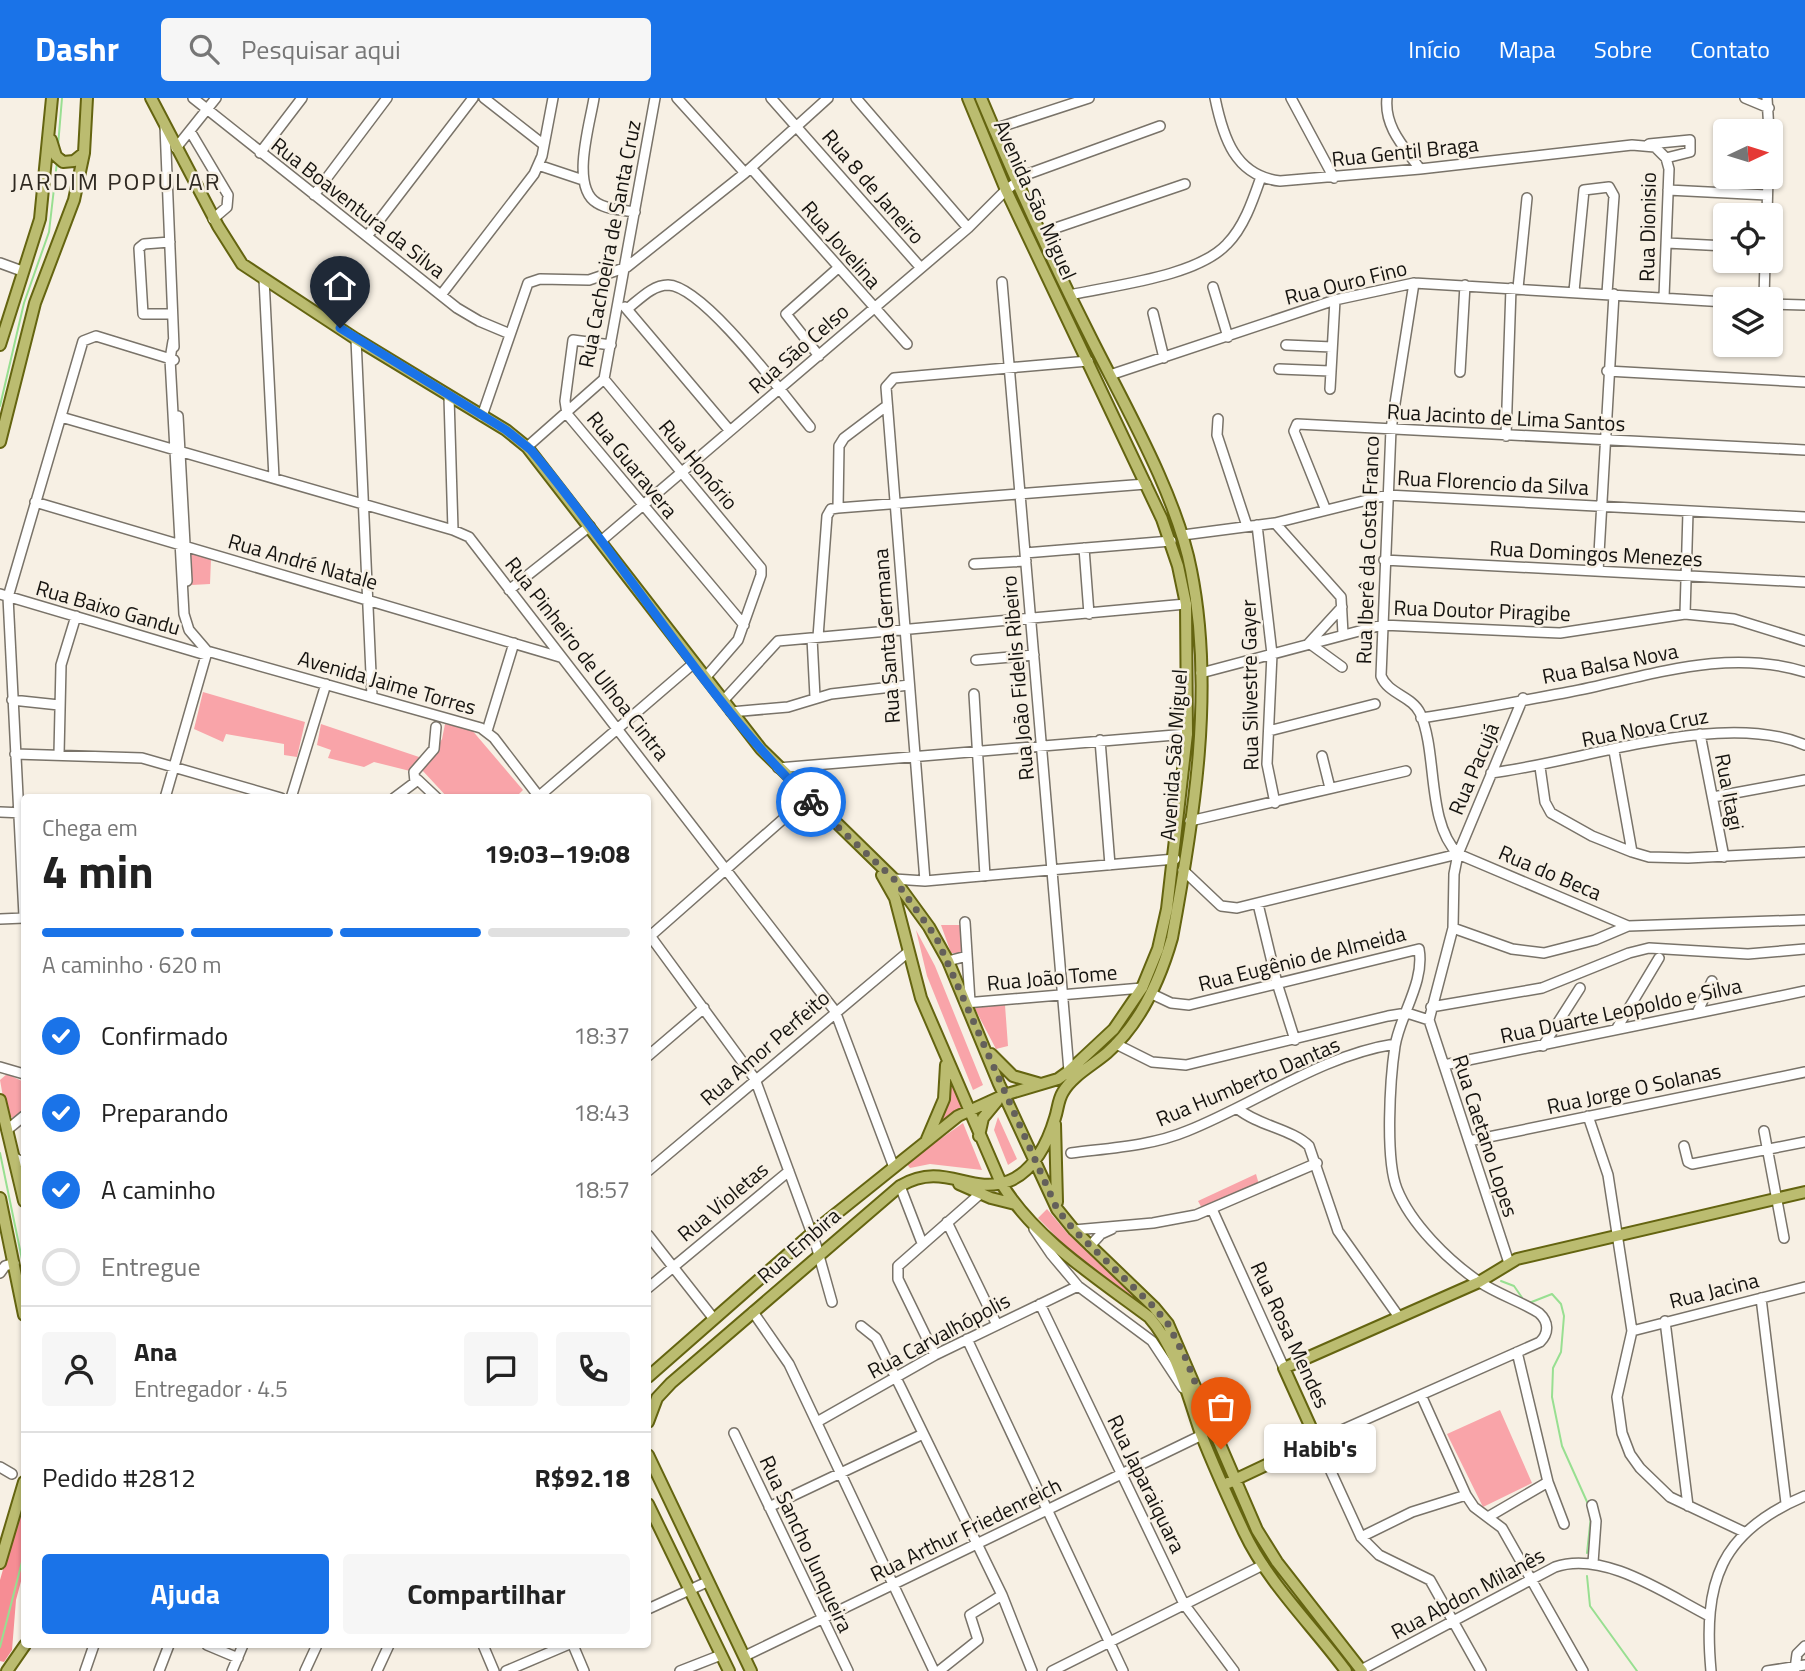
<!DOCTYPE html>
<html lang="pt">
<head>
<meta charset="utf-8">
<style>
  body { margin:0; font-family:"Titillium Web",sans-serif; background:#f6f6f6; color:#222; height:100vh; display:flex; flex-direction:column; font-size:26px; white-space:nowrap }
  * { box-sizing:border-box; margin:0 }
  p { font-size:23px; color:#767676 }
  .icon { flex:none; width:38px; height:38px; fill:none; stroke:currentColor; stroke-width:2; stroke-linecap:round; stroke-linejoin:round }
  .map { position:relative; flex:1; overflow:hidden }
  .side { position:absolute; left:21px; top:696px; width:630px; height:854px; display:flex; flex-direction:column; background:#fff; border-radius:7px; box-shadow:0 2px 5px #0004 }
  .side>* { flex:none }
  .needle { width:46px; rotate:86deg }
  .tools { position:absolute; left:1713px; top:21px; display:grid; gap:14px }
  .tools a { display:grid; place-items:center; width:70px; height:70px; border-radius:7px; background:#fff; box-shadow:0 2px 5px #0004; font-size:35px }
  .pin { position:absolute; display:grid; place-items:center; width:60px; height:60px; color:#fff; margin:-72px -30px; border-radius:50% 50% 50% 0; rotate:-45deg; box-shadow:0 0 7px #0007 }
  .pin .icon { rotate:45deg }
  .courier { position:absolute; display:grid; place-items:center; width:70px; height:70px; margin:-35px; border:5px solid #1a73e8; border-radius:50%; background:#fff; color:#222; box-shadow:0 2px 9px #0007 }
  .bubble { position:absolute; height:49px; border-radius:7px; background:#fff; box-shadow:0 2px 5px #0004; font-size:23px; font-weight:700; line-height:49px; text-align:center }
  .headline em { font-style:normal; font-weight:700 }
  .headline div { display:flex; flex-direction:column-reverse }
  .headline { display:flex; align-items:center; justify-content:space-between; height:119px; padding:0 21px }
  h1 { font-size:46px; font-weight:700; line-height:52px }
  .bar { display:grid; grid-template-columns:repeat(4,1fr); gap:10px 7px; align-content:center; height:84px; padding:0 21px }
  .bar i { height:9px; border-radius:5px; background:#e0e0e0 }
  .bar .selected { background:#1a73e8 }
  .bar p { grid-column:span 4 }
  .line { display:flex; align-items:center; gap:18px; padding:0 21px; border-top:2px solid #e0e0e0 }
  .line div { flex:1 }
  .round { display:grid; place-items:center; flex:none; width:74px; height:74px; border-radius:7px; background:#f6f6f6 }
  ol { padding:0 21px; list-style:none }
  li { display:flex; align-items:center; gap:21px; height:77px }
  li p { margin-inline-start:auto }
  li .icon { padding:7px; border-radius:50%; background:#1a73e8; color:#fff; stroke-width:4 }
  li:last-child { color:#767676 }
  li i { width:38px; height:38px; border:4px solid #e0e0e0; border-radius:50% }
  .button { display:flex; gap:14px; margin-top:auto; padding:14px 21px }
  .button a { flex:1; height:80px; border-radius:7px; background:#1a73e8; color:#fff; font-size:28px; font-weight:700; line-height:80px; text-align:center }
  .button a+a { background:#f6f6f6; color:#222 }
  header { display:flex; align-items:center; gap:42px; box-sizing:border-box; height:98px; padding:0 35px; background:#1a73e8; color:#fff }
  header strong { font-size:33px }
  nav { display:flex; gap:38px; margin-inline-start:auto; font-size:24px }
  .search { width:490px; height:63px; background:#f6f6f6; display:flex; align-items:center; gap:18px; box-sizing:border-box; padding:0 24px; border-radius:7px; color:#767676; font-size:26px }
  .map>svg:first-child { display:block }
  .green { fill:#f9a4a9 }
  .forest { fill:#f68d94 }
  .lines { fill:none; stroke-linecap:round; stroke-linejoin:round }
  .stream { stroke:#98df91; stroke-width:2 }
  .minor-casing { stroke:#797369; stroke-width:12 }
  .major-casing { stroke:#646410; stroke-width:14 }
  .minor { stroke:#fff; stroke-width:9 }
  .major { stroke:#bbbc70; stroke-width:10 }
  .done { stroke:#64605a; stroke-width:7; stroke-dasharray:0 12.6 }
  .route { stroke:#1a73e8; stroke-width:9 }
  .labels { text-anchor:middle; stroke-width:5; stroke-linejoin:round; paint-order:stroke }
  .street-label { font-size:21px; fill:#15130f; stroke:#f7f0e4 }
  .quarter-label { font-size:24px; letter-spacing:2px; fill:#2f2921; stroke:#f7f0e4 }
</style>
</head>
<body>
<header>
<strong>Dashr</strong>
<div class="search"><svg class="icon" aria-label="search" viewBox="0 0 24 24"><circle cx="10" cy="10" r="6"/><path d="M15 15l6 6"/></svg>Pesquisar aqui</div>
<nav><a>Início</a><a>Mapa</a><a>Sobre</a><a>Contato</a></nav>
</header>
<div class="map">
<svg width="1805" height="1573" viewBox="0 0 1805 1573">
  <rect width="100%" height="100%" fill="#f7f0e4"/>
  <path class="green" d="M191,455l20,6 -1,25 -18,1z
    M203,594l102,30 -8,35 -13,-2v-11l-58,-10 -3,8 -29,-13z
    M321,626l101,34 -12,13 -36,-9 -10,5 -36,-9 3,-8 -14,-5z
    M445,626l26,5 52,61 -8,8h-67l-26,-28 20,-31z
    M941,827h21l-1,28h-10z
    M916,832l19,36 48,119 -10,5 -46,-114z
    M1005,907l3,41 -12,3 -22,-42z
    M941,956l23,56 -39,29 21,-60z
    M7,976l17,8v27l-11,9 -7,-4 -6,-34z
    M998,1019l19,42 -9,6 -14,-35z
    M963,1025l19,47 -52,-6 -20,4 -4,-5z
    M1256,1076l4,14 -56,24 -6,-11z
    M1047,1111l21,25 78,72 -73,-52 -35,-36z
    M1500,1312l32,73 -49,24 -36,-73z"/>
  <path class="forest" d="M24,1398v74l-8,30 -4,50 -8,12 -4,-1v-81z"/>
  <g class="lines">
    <path class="stream" d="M58,48l4,-48
      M0,308l24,-103 25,-71 8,-70
      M0,1055l24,116
      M1501,1183l13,5 9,13
      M1529,1205l23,-9 9,10 3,12 -3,36 -8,16 -1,29 10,49 26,58
      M1587,1455l4,-37
      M1587,1478l3,30 47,65
      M0,1549l24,-93"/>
    <defs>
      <path id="minor" d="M193,0l264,210 22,13 31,13
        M484,0l60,47
        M594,0c-4,26 -24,89 3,105 11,7 26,7 38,9
        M677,0l68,75
        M771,0l150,170
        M856,0l112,130
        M1215,0c8,39 20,78 65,83l140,-12 212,-24 23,2 11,11 3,11 -5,128
        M1291,0l43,80
        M1387,0c-3,29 17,49 33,71
        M1745,0l24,10
        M1767,0l2,33
        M165,28l9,221
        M994,31l95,-31
        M190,33l38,64 -1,12 -14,12
        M1649,46l41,-4v12l-24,6
        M176,50l40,-50
        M260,55l42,-55
        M538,67l45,15
        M751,70l156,176
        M1668,92l99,5
        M314,97l73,-97
        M1767,117l1,-38
        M1041,135l144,-49
        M368,137l105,-137
        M170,144l-26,2 -5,4 4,66h29
        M1667,145l59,3
        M0,165l22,8
        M264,181l10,199
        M1002,184l67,789
        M1414,185l-23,146 -10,247c7,18 31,20 39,37 18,40 6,109 38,141l170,72
        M1213,189l15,50
        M1518,190l9,-90
        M1574,193l10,-101 25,-3 5,9 -7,97
        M441,197l93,-121 8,-18 11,-58
        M1070,197c44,-10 126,-18 157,-51 17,-17 26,-44 34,-67
        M1764,201l1,-38
        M1771,206l34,1
        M625,209l105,124
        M627,211c12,-9 25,-24 41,-24 36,1 117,112 142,142
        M1153,215l11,45
        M356,241l16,357
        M173,243l-3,18 14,255 5,16 18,21 274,77 13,10 46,60
        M611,247l-38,-5 -8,61 2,13 177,211
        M1286,247l46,2
        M819,258l-33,-42 52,-46
        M1279,271l51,2
        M1607,273l198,11
        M1460,274l5,-87
        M1110,277l225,-75 79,-17 312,19
        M604,281l157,189v7l-23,65 -33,38
        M1330,291l5,-89
        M449,299l4,133
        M178,318l9,165
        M482,318l46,-133 12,-4 49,1 38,-13 118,-94 83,-75
        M61,319l392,113 16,7 366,474 58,154
        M1218,321l-1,16 30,91
        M1506,338l5,-148
        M527,349l77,-68 51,-281
        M35,404l525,155
        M838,410l308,-24
        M1325,410l-31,-77 3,-7 508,26
        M1275,425l66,74 2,37
        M1257,427l15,129 -5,110 8,39
        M1183,437l92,-12 112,-28 418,22
        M601,443l367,-313 38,-38 22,-16 132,-48
        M1084,450l5,66
        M1025,455l146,-12
        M1384,462l421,22
        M974,466l52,-3
        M1598,473l16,-277
        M509,492l81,-64
        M0,496l206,61
        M1685,516l3,-102
        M818,539l9,-121 4,-7 7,-1 1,-62 5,-8 41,-31
        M812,540l3,59
        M976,562l58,-5
        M1342,569l-33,-24 33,-36
        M1201,575l181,-48 178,8 125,-19 49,5 71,22
        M974,596l11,182
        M12,602l47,5
        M723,603l55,-60 408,-37
        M731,614l57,-5 43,-13 78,-9
        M1421,620c49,-7 99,-17 148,-26 78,-15 156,-45 236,-20
        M487,633l27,-88
        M1269,633l106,-27
        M1700,636l24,123
        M1100,642l10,125
        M1614,653l18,101
        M15,656l127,4 139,40
        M59,656l2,-89 15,-49
        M1322,658l8,32
        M1540,669l5,35 6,11 41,23 40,16 17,5 39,1 117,-6
        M778,670l409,-34
        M1491,675c91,-11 231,-64 314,-28
        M415,684l-1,-10 20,-23 2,-22
        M1713,699l92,-17
        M165,700l42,-146
        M291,700l35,-114
        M394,700l24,-18 19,18
        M537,700l157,-135
        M0,714l24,1
        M1190,723l216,-50
        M1183,772l38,36 16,2 221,-54
        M894,781l31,2 250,-22
        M925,783l-39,-494 8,-9 194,-17
        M1258,806l19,79 18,57
        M24,818l-16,-319 75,-256 13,-5 78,24
        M0,821l24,-1
        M965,824l5,80
        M1453,830l59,21 32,4 51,-13 33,-14 177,-6
        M648,835l107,146 61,166 16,57
        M648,840l159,-140
        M948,863l19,-5
        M1152,896l19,9 18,2 230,-56c6,33 -19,66 -24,97 -5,33 -10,113 2,143 14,35 51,71 81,92 19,13 42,20 61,32 10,9 10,20 1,29l-223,99 44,96 18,18 51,25 51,91
        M965,905l177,-15
        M1431,909l111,-19 87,-35 20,-5 99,6 57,-5
        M1697,915l15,-32
        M1617,930l42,-70
        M1116,946l36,18 34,3 202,-49 19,-3 22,7
        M1543,948l37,-58
        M648,958l56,-48
        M1444,967l361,-74
        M0,969l24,7
        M1238,1011c21,17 54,20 71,37l29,85 61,86
        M1588,1018l20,59 24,156 -15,66 5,36 8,21 10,14 30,29 74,35
        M7,1032l17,-14
        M1764,1033l20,107
        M1469,1043l336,-69
        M1684,1048l4,16 4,2 113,-22
        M1071,1055c39,-5 80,-7 116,-22 68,-27 135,-76 208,-87
        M15,1060l9,5
        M648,1073l259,-218
        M900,1088l22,57
        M1212,1111l72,159
        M947,1124l50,103
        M1034,1131l17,25 27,32 74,55 31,47
        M1074,1132l79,-7 43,-8 121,-52
        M648,1137l66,84
        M1090,1148l11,-12 11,-5
        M1509,1165l-80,-243 24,-92 1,-54 4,-20 65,-156
        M0,1175l5,-7 9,-3
        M648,1190l141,-117
        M1761,1200l25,205
        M1040,1206l144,300 50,67
        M753,1214l36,52 145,307
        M1665,1223l23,185
        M861,1228l15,12 26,52 100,205 30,76
        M1632,1233l173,-44
        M967,1241l156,332
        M1517,1254l31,130 16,42
        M935,1257l-37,-76v-13l82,-72
        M1421,1297l45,100 8,12 28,21 81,143
        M817,1324l118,-67 143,-69
        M734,1335l114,238
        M0,1369l12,7
        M1592,1407l4,16 -3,42
        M769,1409l154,-73
        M1488,1419l60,-35
        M1361,1439l51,-25 54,-17
        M648,1511l59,-27
        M207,1547l31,13
        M483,1547l11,26
        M573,1547l11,26
        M745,1558l457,-221
        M1795,1571l2,-15 8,-8
        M1361,1572l194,-103c49,-17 111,27 154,49
        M85,1573l9,-26
        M159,1573l10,-26
        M232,1573l11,-26
        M305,1573l12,-26
        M377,1573l12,-26
        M506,1573l61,-26
        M680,1573l41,-16
        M939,1573l39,-31 -8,-25 32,-20
        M1052,1573l211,-106
        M1711,1573c-8,-88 8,-139 94,-175
        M1767,1573l38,-6"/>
      <path id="major" d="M151,0l67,128 24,38 114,75 150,91 21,17 234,302 133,130 35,48 19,34 51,123 58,125 17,21 80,77 14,17 89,206 20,32 85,109
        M51,42l5,16 7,6 11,-1 10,-8
        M0,247l40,-126 12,-121
        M0,344l35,-139 39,-103 10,-47 3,-55
        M882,777l13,23 26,100 80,185c34,56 96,95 148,134 28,32 38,77 52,117 13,33 28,66 43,98 24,51 69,94 102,139
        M991,956l22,22 28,8
        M0,1002l24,101
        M1055,1026l2,78
        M979,1038l4,-18 14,-17
        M927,1041l17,-40 2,-34
        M959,1086l32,14 24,6
        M0,1100l24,117
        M648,1279l164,-144 146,-117 46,-21 54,-16 11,-8 45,-42 28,-41 16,-39 9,-40 20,-175 -1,-130 -8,-38 -16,-47 -156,-329 -38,-92
        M648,1324l9,-24 14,-15 229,-197c45,-26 69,10 109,-5 25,-10 39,-39 46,-63 3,-9 3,-18 8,-26 9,-16 30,-27 44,-39 34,-30 53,-73 65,-115 22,-119 43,-249 19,-368 -14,-74 -66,-164 -100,-232 -40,-79 -76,-159 -110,-240
        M648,1357l103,216
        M1228,1385l89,-42 -33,-73 195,-86 38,-23 288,-67
        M648,1406l81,167
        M0,1465l24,-81
        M7,1573l18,-26"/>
    </defs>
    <use href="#minor" class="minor-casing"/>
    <use href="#major" class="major-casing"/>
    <use href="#minor" class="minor"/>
    <use href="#major" class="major"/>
  </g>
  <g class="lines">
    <path class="done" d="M811,704l83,77 42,58 121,272 17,21 80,77 14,17 18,35 35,90"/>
    <path class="route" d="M340,230l166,102 25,20c96,115 173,248 280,352"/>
  </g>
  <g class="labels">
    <g class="street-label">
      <text transform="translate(1405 54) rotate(-6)" y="7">Rua Gentil Braga</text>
      <text transform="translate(873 89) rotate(49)" y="7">Rua 8 de Janeiro</text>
      <text transform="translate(1035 102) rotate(66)" y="7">Avenida São Miguel</text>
      <text transform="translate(358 110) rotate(38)" y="7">Rua Boaventura da Silva</text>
      <text transform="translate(1648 129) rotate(-89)" y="7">Rua Dionisio</text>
      <text transform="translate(610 146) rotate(-79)" y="7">Rua Cachoeira de Santa Cruz</text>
      <text transform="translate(841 147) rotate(49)" y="7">Rua Jovelina</text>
      <text transform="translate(1346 185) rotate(-14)" y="7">Rua Ouro Fino</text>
      <text transform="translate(799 251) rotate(-41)" y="7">Rua São Celso</text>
      <text transform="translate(1506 320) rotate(3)" y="7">Rua Jacinto de Lima Santos</text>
      <text transform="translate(632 367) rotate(51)" y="7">Rua Guaravera</text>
      <text transform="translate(698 367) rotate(50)" y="7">Rua Honório</text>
      <text transform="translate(1493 385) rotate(3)" y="7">Rua Florencio da Silva</text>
      <text transform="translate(1368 452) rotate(-88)" y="7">Rua Iberê da Costa Franco</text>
      <text transform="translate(1596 456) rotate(3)" y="7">Rua Domingos Menezes</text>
      <text transform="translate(303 464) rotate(16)" y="7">Rua André Natale</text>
      <text transform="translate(108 510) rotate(16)" y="7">Rua Baixo Gandu</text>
      <text transform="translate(1482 513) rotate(2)" y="7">Rua Doutor Piragibe</text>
      <text transform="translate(887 538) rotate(-94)" y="7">Rua Santa Germana</text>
      <text transform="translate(587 561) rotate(52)" y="7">Rua Pinheiro de Ulhoa Cintra</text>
      <text transform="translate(1610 566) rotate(-11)" y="7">Rua Balsa Nova</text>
      <text transform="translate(1018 580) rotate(-95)" y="7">Rua João Fidelis Ribeiro</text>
      <text transform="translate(387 585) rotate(16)" y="7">Avenida Jaime Torres</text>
      <text transform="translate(1250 587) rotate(-91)" y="7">Rua Silvestre Gayer</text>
      <text transform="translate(1645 630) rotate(-11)" y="7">Rua Nova Cruz</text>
      <text transform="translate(1174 657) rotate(-86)" y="7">Avenida São Miguel</text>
      <text transform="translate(1474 671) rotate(-67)" y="7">Rua Pacujá</text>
      <text transform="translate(1729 694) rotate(79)" y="7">Rua Itagi</text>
      <text transform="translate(1550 775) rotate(23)" y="7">Rua do Beca</text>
      <text transform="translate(1302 861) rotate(-14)" y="7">Rua Eugênio de Almeida</text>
      <text transform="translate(1052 880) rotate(-5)" y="7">Rua João Tome</text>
      <text transform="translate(1621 913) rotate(-12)" y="7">Rua Duarte Leopoldo e Silva</text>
      <text transform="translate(765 950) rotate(-41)" y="7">Rua Amor Perfeito</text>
      <text transform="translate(1248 984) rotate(-23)" y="7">Rua Humberto Dantas</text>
      <text transform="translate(1634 991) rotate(-12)" y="7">Rua Jorge O Solanas</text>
      <text transform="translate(1485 1038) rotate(72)" y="7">Rua Caetano Lopes</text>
      <text transform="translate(723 1104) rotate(-40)" y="7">Rua Violetas</text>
      <text transform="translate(799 1148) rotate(-41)" y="7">Rua Embira</text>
      <text transform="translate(1714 1193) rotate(-14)" y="7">Rua Jacina</text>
      <text transform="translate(1290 1237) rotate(65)" y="7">Rua Rosa Mendes</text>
      <text transform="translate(939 1238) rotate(-28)" y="7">Rua Carvalhópolis</text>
      <text transform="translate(1146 1386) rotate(64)" y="7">Rua Japaraiquara</text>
      <text transform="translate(966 1432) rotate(-26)" y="7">Rua Arthur Friedenreich</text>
      <text transform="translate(806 1446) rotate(65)" y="7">Rua Sancho Junqueira</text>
      <text transform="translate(1468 1496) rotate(-28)" y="7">Rua Abdon Milanês</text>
    </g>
    <g class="quarter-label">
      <text x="116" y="92">JARDIM POPULAR</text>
    </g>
  </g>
</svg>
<div class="tools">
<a><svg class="needle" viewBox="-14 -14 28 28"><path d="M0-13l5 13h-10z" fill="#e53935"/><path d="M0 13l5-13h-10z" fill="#767676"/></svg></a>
<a><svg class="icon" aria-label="locate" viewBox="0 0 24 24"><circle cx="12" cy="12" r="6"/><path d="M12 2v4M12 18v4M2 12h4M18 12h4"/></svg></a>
<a><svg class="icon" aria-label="layers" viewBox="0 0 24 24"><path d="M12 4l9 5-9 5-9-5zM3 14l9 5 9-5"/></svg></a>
</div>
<div class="pin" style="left:1221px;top:1351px;background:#ea580c"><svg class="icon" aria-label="bag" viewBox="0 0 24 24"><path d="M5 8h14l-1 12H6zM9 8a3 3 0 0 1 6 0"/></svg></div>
<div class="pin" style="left:340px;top:230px;background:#1f2937"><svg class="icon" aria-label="home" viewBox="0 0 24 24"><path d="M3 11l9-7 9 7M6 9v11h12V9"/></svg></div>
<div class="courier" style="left:811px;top:704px"><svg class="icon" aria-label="bike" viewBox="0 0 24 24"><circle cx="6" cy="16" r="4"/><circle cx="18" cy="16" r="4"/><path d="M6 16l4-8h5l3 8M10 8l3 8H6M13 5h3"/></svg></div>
<div class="bubble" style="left:1264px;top:1326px;width:112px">Habib's</div>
<section class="side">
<div class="headline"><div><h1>4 min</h1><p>Chega em</p></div><em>19:03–19:08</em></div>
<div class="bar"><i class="selected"></i><i class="selected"></i><i class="selected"></i><i></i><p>A caminho · 620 m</p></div>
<ol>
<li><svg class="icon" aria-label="check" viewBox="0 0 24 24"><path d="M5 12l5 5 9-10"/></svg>Confirmado<p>18:37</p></li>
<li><svg class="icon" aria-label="check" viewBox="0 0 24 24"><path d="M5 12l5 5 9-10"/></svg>Preparando<p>18:43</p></li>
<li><svg class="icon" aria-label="check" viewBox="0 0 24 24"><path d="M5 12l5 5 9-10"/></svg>A caminho<p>18:57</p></li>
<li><i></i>Entregue</li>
</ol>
<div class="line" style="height:126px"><a class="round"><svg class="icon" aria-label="person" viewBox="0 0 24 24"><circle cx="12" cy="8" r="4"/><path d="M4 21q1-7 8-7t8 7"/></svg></a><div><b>Ana</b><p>Entregador · 4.5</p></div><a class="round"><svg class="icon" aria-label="chat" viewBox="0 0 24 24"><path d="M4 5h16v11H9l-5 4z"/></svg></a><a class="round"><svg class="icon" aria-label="phone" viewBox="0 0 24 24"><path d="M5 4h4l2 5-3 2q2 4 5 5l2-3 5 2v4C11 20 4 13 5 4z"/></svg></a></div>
<div class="line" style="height:91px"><div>Pedido #2812</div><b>R$92.18</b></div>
<div class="button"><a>Ajuda</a><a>Compartilhar</a></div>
</section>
</div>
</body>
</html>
